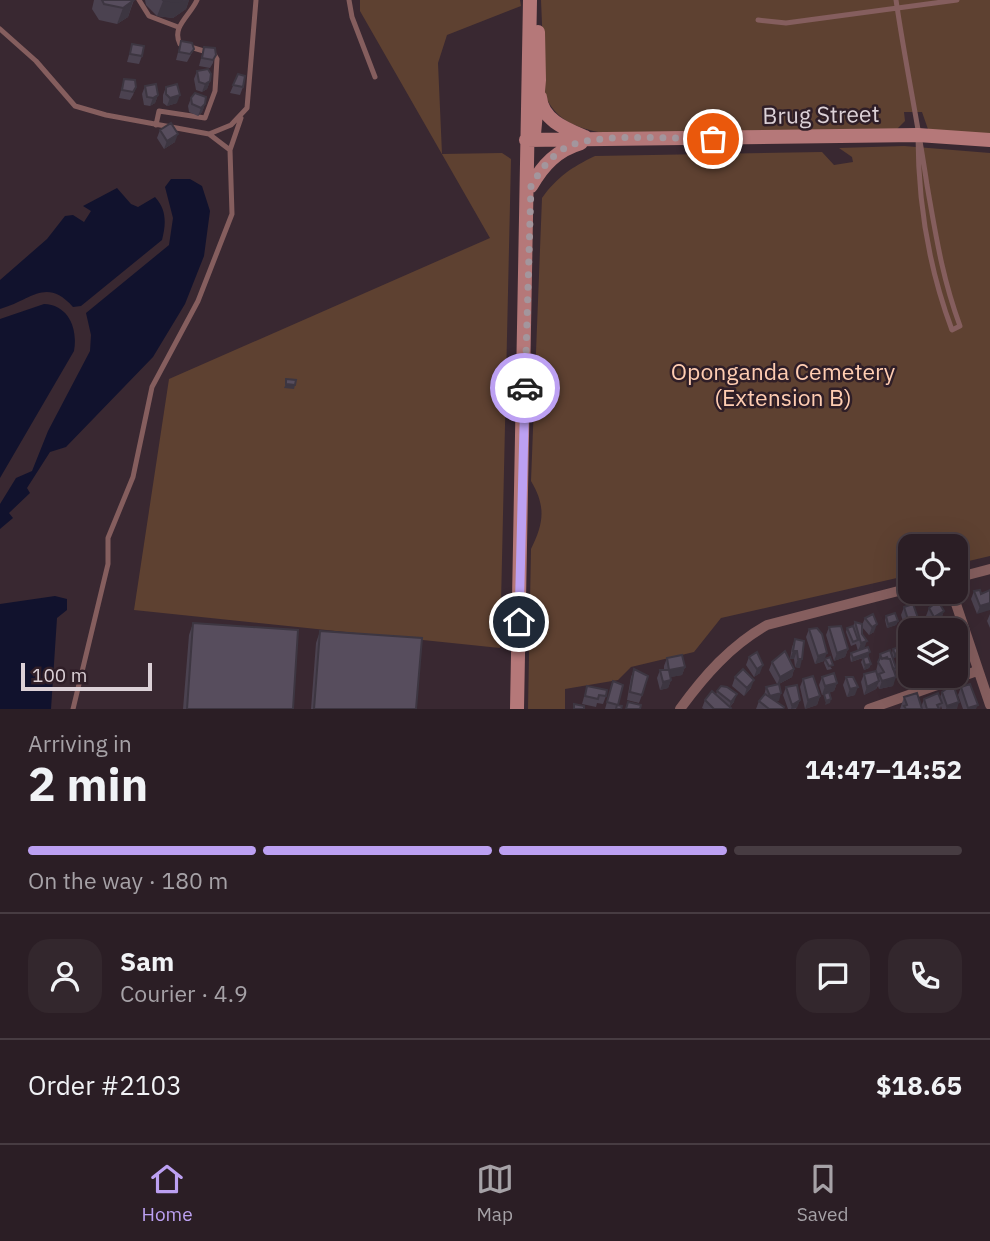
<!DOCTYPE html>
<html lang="en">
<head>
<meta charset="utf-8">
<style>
  body { margin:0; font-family:"IBM Plex Sans",sans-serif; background:#33272d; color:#f1f3f6; height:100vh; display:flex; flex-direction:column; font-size:26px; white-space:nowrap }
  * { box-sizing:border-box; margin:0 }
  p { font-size:23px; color:#a6a2a7 }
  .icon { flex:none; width:38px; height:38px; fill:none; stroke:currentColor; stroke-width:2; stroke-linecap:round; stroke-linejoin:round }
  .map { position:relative; height:709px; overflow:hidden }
  .drawer { display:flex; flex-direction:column; background:#2b1e25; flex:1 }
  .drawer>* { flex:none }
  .buttons { position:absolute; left:898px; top:534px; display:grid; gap:14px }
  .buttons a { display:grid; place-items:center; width:70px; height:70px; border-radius:14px; background:#2b1e25; box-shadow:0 7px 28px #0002,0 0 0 2px #473c42; font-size:35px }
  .scale { position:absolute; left:21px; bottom:18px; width:131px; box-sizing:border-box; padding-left:7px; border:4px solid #dcd1d7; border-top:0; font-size:19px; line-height:24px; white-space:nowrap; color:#dcd1d7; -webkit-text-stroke:5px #2f1e27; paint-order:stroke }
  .pin { position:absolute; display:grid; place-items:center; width:60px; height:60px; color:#fff; margin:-30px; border:4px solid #fff; border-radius:50%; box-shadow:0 2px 7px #0007 }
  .courier { position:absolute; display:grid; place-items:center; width:70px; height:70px; margin:-35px; border:5px solid #bca0f2; border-radius:50%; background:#fff; color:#222; box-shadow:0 2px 9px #0007 }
  .headline em { font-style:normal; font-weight:800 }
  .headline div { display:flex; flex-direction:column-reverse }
  .headline { display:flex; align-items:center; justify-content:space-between; height:119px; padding:0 28px }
  h1 { font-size:46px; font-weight:800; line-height:52px }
  .bar { display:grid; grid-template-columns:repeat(4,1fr); gap:10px 7px; align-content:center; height:84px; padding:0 28px }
  .bar i { height:9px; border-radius:5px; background:#473c42 }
  .bar .selected { background:#bca0f2 }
  .bar p { grid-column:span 4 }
  .line { display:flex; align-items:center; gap:18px; padding:0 28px; border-top:2px solid #473c42 }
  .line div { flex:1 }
  .round { display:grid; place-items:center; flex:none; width:74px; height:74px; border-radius:21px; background:#33272d }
  .dock { display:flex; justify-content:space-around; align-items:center; height:98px; border-top:2px solid #473c42; background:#2b1e25; font-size:19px; color:#a6a2a7 }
  .dock a { display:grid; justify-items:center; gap:4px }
  .dock .selected { color:#bca0f2 }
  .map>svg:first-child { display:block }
  .green { fill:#5e4131 }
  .water { fill:#11122d }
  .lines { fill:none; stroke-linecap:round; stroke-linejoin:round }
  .lane { stroke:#855e5e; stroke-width:5 }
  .street { stroke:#855e5e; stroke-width:10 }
  .secondary { stroke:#b57879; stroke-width:14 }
  .wall { fill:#4b4250 }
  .shaded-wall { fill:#3d3641 }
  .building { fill:#574d5d; stroke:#3d3641; stroke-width:2 }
  .done { stroke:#a3969d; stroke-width:7; stroke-dasharray:0 12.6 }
  .route { stroke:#bca0f2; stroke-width:9 }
  .labels { text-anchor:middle; stroke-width:5; stroke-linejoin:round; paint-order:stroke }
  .street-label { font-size:23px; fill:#dcd1d7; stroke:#2f1e27 }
  .park-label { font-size:23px; fill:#ffcdb2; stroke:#2f1e27 }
</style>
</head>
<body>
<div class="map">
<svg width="990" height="709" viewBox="0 0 990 709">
  <rect width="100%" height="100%" fill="#392831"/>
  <path class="green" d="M360,0h160l1,6 -74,29 -9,28 4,91 60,-1 9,6 -11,489 -366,-38 35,-231 321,-141 -130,-227z
    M541,0h449v136l-61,-4 -7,-20h-18l1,9 -8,8 -294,4c-26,-5 -49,-13 -58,-39z
    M904,146l86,7v403l-34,8v-18h-46v29l-189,43 -27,34 -63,15 -13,13 -53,9v20h-37l3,-160c13,-26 15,-43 0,-68l11,-283c15,-21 30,-31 53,-42l227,-4 12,13 19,-3 -1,-5 -13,-9z"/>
  <path class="water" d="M171,179h19l12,7 8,25 -6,45 -19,48 -32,53 -87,90 -16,5 -23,36 3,5 -21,20 4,5 -13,11v-25l16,-26 16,-7 16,-40 42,-80 1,-16 -5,-22 83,-68 4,-27 -8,-31z
    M117,188l14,16 7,3 17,-10c12,13 11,27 7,43l-81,66 -8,1c-27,-30 -41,-7 -73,2v-29l47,-41 18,-23 8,-1 11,7 7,-11 -8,-5z
    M44,304c25,1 34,25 30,47l-74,127v-159z
    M55,596l12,3v11l-10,8 -6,91h-51v-105z"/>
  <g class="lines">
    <path class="lane" d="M139,0l10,16 29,11
      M349,0l3,17 23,60
      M896,0c9,62 22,123 31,185 9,51 15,92 33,141l-8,4c-24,-64 -34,-127 -34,-195
      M758,20l28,3 171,-23
      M0,29l36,32 39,45 31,9 103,19 21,16 2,64 -34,87 -46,86 -19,90 -25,61v26l-35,145
      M156,125l3,-14 46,7 10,-27 2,-32 -3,-5 -34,-10c-9,-17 10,-28 17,-44
      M209,134l22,-9 16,-17 9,-108
      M230,150l11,-32"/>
    <path class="street" d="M956,578l34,-9
      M952,592l38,113
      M680,709c24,-33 51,-64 87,-84l143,-37
      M869,709l108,-38"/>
    <path class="secondary" d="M540,97c2,23 26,32 45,40
      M534,134l5,-54 -1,-48
      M526,140l392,-5 72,5
      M531,186c12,-21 26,-36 50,-43
      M517,709l13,-709"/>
  </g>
  <path class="wall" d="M94,0h40l-6,17 -11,7 -18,-4 -7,-11z
    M145,0h44l-3,9 -13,9 -16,-2 -11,-11z
    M181,41l13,8 -7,13 -11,-2z
    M132,44l10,12 -3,8 -12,-2z
    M204,47l11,1 -2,15 -3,5 -11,-2z
    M197,71l13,10 -3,8 -5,3 -6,-2 -2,-11z
    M238,74l5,13 -3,8 -10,-2z
    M124,79l12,8 -3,8 -3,5 -11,-2z
    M145,86l13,9 -3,8 -5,3 -6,-1 -2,-11z
    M166,87l11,16 -10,3 -4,-3v-8z
    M191,98l14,6 -3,8 -4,4 -9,-4 -1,-6z
    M160,130l15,12 -11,7 -7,-11z
    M990,590l-13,24 -6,-15 3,-8 7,3z
    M913,604l-3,26v25l-2,-4 -1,3 -14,4 -1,-5 1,-4 14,-5 -3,-8 2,-5 -5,-16 3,-8z
    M929,608l15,3 -3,8 -10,6 -5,-9z
    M873,614l1,18 -5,3 -7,-8 2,22 4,7 3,8 -2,4 -5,2 -3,-8 2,-4 -12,4 -1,-5 1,-4 7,-2 -2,-7 -5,2 -5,-14 1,-4 6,-2 2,-4 7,3 3,-7z
    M990,614v14l-3,-7z
    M886,616l12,5 -2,4 -9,3 -2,-8z
    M193,623l100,86h-110l6,-74z
    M829,627l19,22 -3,8 -11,4 -8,-26z
    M809,629l15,32 -9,3 -9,-27z
    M320,631l96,78h-105l5,-66z
    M795,639l5,29 -5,-1 -1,-8h-4l2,-12z
    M890,650l6,18 -3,18 -14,3 -1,-3 -2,3 -12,6 -3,-13 3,-8 12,-3 4,-17z
    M749,657l11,16 -6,4 -8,-12z
    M899,657l11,19 -10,4 -4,-15z
    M667,658l18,9 -3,8 -12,2 1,3 -3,8 -8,2 -3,-12 3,-8h4v-4z
    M825,659l7,10 -5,1 -3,-7z
    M772,662l22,7 -2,8 -13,7v17h-3l7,8h-27l3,-8 5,-5 2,-9 11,-3 -8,-14z
    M634,669l8,26 -3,8 -12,-3 4,-23z
    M735,677l16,11 -7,8 -12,-10z
    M822,677l15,6 -3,8 -12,4 -3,-10z
    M846,677l9,18 -8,2 -4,-12z
    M803,679l17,17 -3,9 -12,4 -5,-22z
    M613,681l5,24 3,4h-16z
    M587,686l19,10 -3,8 -6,-1 -1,4 -14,-3z
    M786,687l14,13 -4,9h-8l-5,-14z
    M961,687l15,22h-13l-5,-14z
    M717,691l17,11 -4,5 1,2h-27l-2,-1 3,-8 11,-5z
    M942,692l15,17h-15l-1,-3 -1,3h-40l4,-12 17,10 3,-8 16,-2z"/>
  <path class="shaded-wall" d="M189,0l-3,9 -13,9 -16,-2 6,-15z
    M133,1l-5,16 -11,7 6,-16z
    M210,81l-3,8 -5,3 3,-8z
    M158,95l-3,8 -5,3 3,-8z
    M180,95l-3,8 -10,3 3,-8z
    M205,104l-3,8 -4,4 3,-8z
    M178,134l-3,8 -11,7 3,-8z
    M286,384l9,1 -1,4 -10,-1z
    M990,603v7l-13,4 3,-8z
    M944,611l-3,8 -10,6 3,-8z
    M898,621l-2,4 -9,3 1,-4z
    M919,621l-3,8 -9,-1 -1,3 3,-8z
    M877,624l-3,8 -5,3 3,-8z
    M867,641l-3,8 -6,2 3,-8z
    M848,649l-3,8 -11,4 3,-8z
    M909,650l-2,4 -14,4 2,-4z
    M793,651h4l-3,8h-4z
    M870,652l-2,4 -17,6 2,-4z
    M827,653l-3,8 -9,3 3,-8z
    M798,659h4l-2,9 -5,-1z
    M871,664l-2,4 -5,2 1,-5z
    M763,665l-3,8 -6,4 3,-8z
    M685,667l-3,8 -16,3 3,-8z
    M794,669l-2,8 -15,8 3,-8z
    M910,669v7l-10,4 3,-8z
    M922,676l-1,3 -9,5 2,-5z
    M896,677l-3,9 -14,3 3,-8z
    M671,680l-3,8 -8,2 3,-8z
    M754,680l-3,8 -7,8 3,-8z
    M879,681l-3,8 -12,6 3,-8z
    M837,683l-3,8 -12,4 3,-9z
    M858,687l-3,8 -8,2 3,-8z
    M781,693l-2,8 -12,3 3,-8z
    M737,694l-3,8 -6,7 3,-7z
    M820,696l-3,9 -12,4 3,-9z
    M831,699l-1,4 -5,2 1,-4z
    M800,700l-3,8 -6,1 1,-4z
    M959,702l-2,7h-11l1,-3z
    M978,705l-2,4h-8v-1z"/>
  <path class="building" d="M102,0h32l-11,8 -19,-4z
    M162,0h20l-3,2z
    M181,41l11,2 2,6 -4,5 -11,-2z
    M132,44l12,2 -2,10 -12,-2z
    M204,47l11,1 1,7 -3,5 -11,-2z
    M208,69l3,5 -1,7 -5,3 -6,-2 -2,-11z
    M238,74l7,2 -2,11 -10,-2z
    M124,79l11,1 1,7 -3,5 -11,-2z
    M156,84l2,11 -5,3 -6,-1 -2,-11z
    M177,84l3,11 -10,3 -4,-4v-7z
    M195,93l11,4 -1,7 -4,4 -9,-4 -1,-6z
    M171,123l7,11 -11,7 -7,-11z
    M286,379l10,1 -1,5 -9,-1z
    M980,590l1,4 9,-4v13l-10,3 -6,-15z
    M938,601l6,10 -10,6 -5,-9z
    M913,604l6,17 -10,2 -5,-16z
    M895,613l3,8 -10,3 -2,-8z
    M873,614l4,10 -5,3 -7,-9z
    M855,622l7,2v10l5,7 -6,2z
    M193,623l105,7 -5,79h-106z
    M925,623l2,7h-17v6l-3,-8z
    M841,626l7,23 -11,4 -8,-26z
    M853,626l5,14 -5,2 -6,-14z
    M817,628l5,6 5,19 -9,3 -9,-27z
    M320,631l102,7 -6,71h-102z
    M956,637l3,12 -3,1z
    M795,639l9,2 -2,18h-4l-1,-8h-4z
    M907,644l2,6 -14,4 -2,-5z
    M868,647l2,5 -17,6 -2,-5z
    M890,650l6,18 -3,1 -3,-10h-2l-1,-2 -5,2 -2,-5z
    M785,651l9,18 -14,8 -8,-15z
    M757,652l6,13 -6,4 -8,-12z
    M908,654l2,3v12l-7,3 -4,-15z
    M682,655l3,12 -16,3 2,10 -8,2 -3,-12h9l-2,-12z
    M868,656l3,8 -6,1 -2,-7z
    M830,657l3,8 -4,1 -4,-7z
    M880,658l10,1 6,18 -14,4 -3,-7 5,-2 -6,-10z
    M634,669l14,7 -6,19 -12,-3z
    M743,669l11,11 -7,8 -12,-11z
    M876,671l3,10 -12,6 -3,-13z
    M834,673l3,10 -12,3 -3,-9z
    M813,676l7,20 -12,4 -5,-21z
    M913,676h8l-7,3z
    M846,677h7l5,10 -8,2z
    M613,681l10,4 -5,20 -11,-3z
    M779,684l2,9 -11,3 -4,-9z
    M953,684l6,18 -12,4 -5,-14z
    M970,684l8,21 -10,3 -7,-21z
    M797,685l3,15 -8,5 -6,-18z
    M587,686l20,4 -1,6 -7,-1 -1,4 -13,-3z
    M721,686l6,1 10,7 -6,8 -14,-11z
    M712,691l19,17 -1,1h-16l-9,-9z
    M829,692l2,7 -5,2 -2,-7z
    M917,693l5,16h-16l-2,-3 3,-1 -3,-8z
    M938,693l4,10 -5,2 2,4h-12l-3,-10z
    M765,694l19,13 -1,2h-14l-10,-8z
    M628,702l13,3 -1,4h-14z
    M574,704l10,2v3h-10z
    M617,705l5,1 -1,3h-5z"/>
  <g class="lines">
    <path class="done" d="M525,388l6,-202c9,-15 20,-31 36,-39 29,-15 111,-8 146,-8"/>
    <path class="route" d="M519,622l6,-234"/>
  </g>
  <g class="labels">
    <g class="street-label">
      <text transform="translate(821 115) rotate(-1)" y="8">Brug Street</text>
    </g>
    <g class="park-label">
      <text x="783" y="380">Oponganda Cemetery<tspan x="783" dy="26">(Extension B)</tspan></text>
    </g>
  </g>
</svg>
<div class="buttons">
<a><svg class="icon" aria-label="locate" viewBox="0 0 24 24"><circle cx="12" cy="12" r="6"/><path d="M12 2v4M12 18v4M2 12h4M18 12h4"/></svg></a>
<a><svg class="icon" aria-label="layers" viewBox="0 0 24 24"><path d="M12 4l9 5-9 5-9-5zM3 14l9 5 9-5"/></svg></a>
</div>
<div class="scale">100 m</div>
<div class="pin" style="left:713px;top:139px;background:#ea580c"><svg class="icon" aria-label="bag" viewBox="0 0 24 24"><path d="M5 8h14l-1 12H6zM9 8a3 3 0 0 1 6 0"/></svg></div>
<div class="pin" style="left:519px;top:622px;background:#1f2937"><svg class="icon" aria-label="home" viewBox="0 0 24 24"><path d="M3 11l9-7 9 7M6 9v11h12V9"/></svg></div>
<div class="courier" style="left:525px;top:388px"><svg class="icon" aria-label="car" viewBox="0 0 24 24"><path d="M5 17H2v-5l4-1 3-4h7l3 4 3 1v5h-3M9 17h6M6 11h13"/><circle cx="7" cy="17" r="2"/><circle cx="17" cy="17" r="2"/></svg></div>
</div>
<section class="drawer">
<div class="headline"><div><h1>2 min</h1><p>Arriving in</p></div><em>14:47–14:52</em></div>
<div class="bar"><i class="selected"></i><i class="selected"></i><i class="selected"></i><i></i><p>On the way · 180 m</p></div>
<div class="line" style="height:126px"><a class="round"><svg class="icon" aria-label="person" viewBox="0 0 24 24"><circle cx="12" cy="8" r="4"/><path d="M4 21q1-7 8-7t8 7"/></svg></a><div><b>Sam</b><p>Courier · 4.9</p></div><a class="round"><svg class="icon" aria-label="chat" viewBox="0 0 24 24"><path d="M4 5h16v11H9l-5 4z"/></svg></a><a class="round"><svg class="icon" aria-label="phone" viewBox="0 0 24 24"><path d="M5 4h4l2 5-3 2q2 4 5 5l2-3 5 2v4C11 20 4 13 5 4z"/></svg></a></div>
<div class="line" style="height:91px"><div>Order #2103</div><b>$18.65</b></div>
</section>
<nav class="dock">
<a class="selected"><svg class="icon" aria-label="home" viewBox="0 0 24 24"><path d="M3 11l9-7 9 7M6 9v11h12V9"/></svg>Home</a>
<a><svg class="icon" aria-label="map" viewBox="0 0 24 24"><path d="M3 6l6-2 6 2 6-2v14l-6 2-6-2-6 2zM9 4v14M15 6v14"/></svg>Map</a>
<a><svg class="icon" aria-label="saved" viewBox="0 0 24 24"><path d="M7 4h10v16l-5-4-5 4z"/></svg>Saved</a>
</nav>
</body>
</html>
